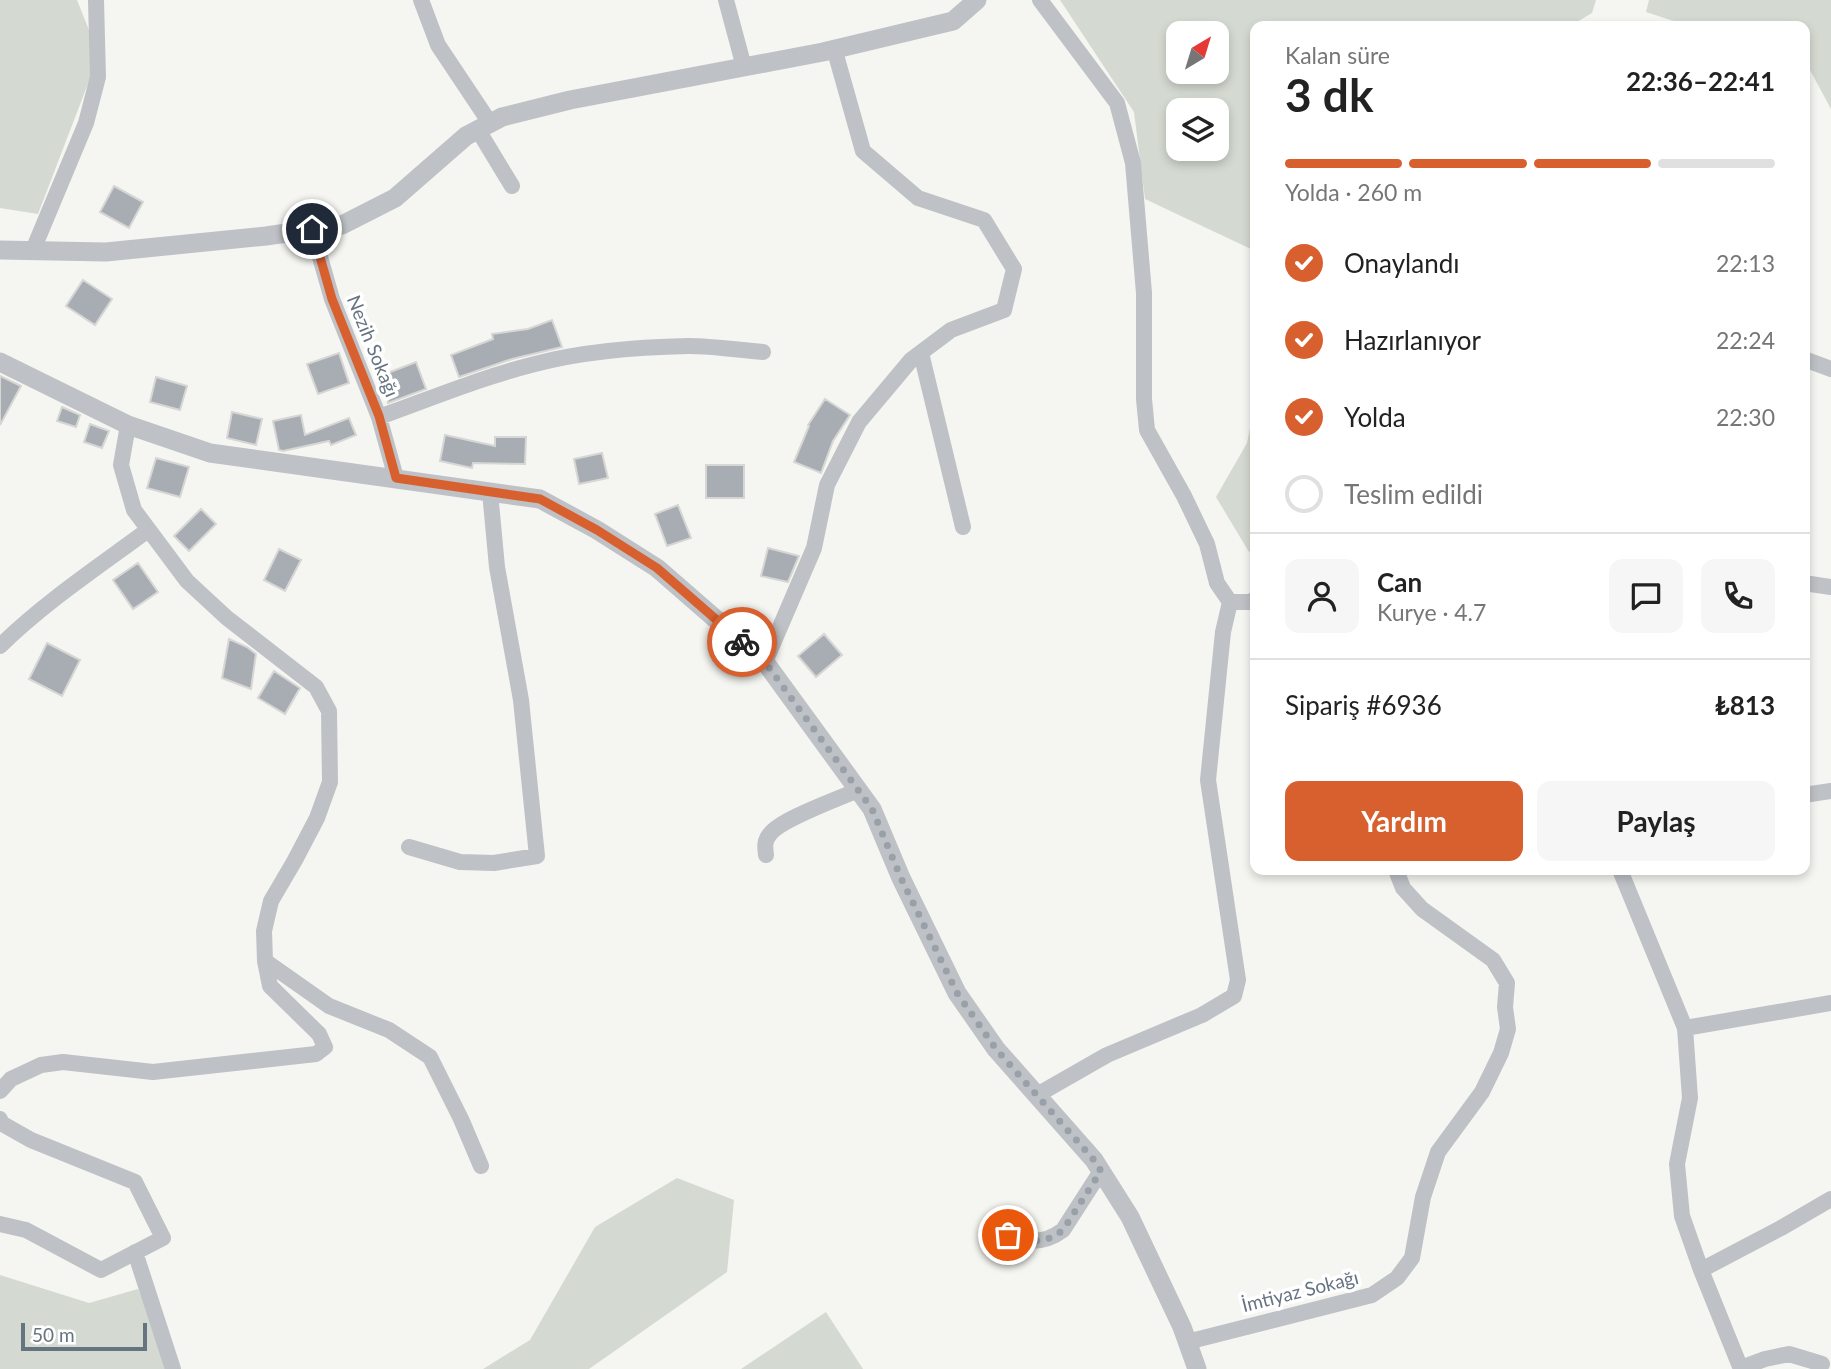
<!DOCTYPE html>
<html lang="tr">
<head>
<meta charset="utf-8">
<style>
  body { margin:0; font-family:Lato,sans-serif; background:#f6f6f6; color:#222; height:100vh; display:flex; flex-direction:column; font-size:26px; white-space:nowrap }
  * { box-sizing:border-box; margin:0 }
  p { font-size:23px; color:#767676 }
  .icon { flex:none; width:38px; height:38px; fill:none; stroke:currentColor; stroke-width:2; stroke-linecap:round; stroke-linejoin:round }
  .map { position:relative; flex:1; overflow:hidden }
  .panel { position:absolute; left:1250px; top:21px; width:560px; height:854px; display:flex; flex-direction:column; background:#fff; border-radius:14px; box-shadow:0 4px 10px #0003 }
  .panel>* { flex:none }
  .needle { width:46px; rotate:38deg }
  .tools { position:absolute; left:1166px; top:21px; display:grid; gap:14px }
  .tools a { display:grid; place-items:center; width:63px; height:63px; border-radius:14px; background:#fff; box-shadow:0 4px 10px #0003; font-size:35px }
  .scale { position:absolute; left:21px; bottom:18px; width:126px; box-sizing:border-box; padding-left:7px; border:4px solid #667381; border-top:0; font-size:19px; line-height:24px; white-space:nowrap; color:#667381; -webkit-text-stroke:5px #fff; paint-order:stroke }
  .pin { position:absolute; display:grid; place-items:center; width:60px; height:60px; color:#fff; margin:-30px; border:4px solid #fff; border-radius:50%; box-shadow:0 2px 7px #0007 }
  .courier { position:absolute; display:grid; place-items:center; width:70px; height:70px; margin:-35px; border:5px solid #d85f2e; border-radius:50%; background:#fff; color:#222; box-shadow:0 2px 9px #0007 }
  .overview em { font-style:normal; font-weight:700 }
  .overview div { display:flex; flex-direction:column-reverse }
  .overview { display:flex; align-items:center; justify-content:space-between; height:119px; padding:0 35px }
  h1 { font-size:46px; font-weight:700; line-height:52px }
  .bar { display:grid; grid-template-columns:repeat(4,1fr); gap:10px 7px; align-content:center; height:84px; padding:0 35px }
  .bar i { height:9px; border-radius:5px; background:#e0e0e0 }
  .bar .selected { background:#d85f2e }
  .bar p { grid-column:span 4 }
  .line { display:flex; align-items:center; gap:18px; padding:0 35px; border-top:2px solid #e0e0e0 }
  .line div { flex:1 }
  .round { display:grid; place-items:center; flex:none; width:74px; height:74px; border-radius:14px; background:#f6f6f6 }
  ol { padding:0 35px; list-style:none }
  li { display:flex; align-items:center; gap:21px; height:77px }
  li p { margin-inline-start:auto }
  li .icon { padding:7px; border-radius:50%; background:#d85f2e; color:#fff; stroke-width:4 }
  li:last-child { color:#767676 }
  li i { width:38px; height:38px; border:4px solid #e0e0e0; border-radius:50% }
  .primary-button { display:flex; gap:14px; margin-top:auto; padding:14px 35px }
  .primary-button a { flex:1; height:80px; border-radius:14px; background:#d85f2e; color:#fff; font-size:28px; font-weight:700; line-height:80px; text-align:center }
  .primary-button a+a { background:#f6f6f6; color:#222 }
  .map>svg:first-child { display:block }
  .green { fill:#d4dad1; fill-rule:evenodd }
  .building { fill:#a7adb3; stroke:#d6d6d4; stroke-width:2 }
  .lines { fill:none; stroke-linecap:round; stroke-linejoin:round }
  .minor { stroke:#bec1c5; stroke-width:16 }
  .tertiary { stroke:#bec1c5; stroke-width:19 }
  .done { stroke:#98a0a8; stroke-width:7; stroke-dasharray:0 12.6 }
  .route { stroke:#d85f2e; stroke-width:9 }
  .labels { text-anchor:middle; stroke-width:7; stroke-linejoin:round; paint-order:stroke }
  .street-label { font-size:19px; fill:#667381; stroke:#fff }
</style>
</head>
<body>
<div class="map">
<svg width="1831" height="1369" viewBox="0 0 1831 1369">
  <rect width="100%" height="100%" fill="#f5f5f1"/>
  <path class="green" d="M0,0h77l22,55 -61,159 -38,-6z
    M1060,0h536l-4,13 -22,13h-315v305l-2,-13v-68l-108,-51 -11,-87zM1178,33h38v39h-38zM1178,110h38v39h-38z
    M1649,0h182v109l-27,-50v-33h-115l-43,-14z
    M1255,403v145l-6,4 -33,-55 31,-54z
    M677,1178l57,22 -7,72 -138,97h-106l47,-29 65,-113z
    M0,1275l89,28 49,-14 36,80h-174z
    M826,1312l37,57h-122z"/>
  <path class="building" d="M114,186l29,16 -14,26 -29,-16z
    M83,280l29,19 -17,26 -29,-19z
    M552,320l10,27 -50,12 -53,18 -8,-22 42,-16 -1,-5 36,-5z
    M339,353l10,30 -31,11 -11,-30z
    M416,362l10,27 -38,14 -3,-29z
    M0,376l21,10 -21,39z
    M156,377l31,9 -7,24 -30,-8z
    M825,399l25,16 -17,26 -12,32 -27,-11 15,-36 -1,-1z
    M62,407l18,8 -4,12 -19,-6z
    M232,412l30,7 -6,26 -29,-7z
    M301,415l4,20 44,-17 7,17 -25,10 -2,-4 -46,10 -4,-1 -6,-29z
    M90,424l19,7 -7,17 -18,-6z
    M445,435l50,11v-9h31l-1,27 -52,-1 -1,5 -32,-7z
    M602,453l6,25 -29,6 -5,-25z
    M156,458l33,9 -9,30 -33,-9z
    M706,465h38v33h-38z
    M678,505l13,33 -24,8 -12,-32z
    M201,509l15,15 -27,27 -15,-15z
    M768,548l31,8 -11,26 -27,-6z
    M279,549l22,11 -16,31 -21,-11z
    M138,563l20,29 -25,17 -20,-29z
    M824,634l18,21 -26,22 -18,-21z
    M229,639l18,8 9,7 -5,35 -29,-11z
    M47,643l33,17 -18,36 -33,-17z
    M274,671l26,17 -15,26 -27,-16z"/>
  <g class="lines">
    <path class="minor" d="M421,0l17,45 52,78
      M726,0l18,67
      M478,130l34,56
      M312,229l20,70 47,118 17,61
      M33,250l53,-127 12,-46 -2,-77
      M921,353l42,174
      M1804,359l27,10
      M379,417c51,-18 103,-40 156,-53 49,-13 103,-17 154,-18 24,0 49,4 74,6
      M128,425l-7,40 13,45 53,71 40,37 89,69 13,24 1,71 -13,36 -22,42 -24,41 -7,30 1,30 64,45 60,24 41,27 31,62 20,47
      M1804,583l27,4
      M1230,602h20l5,-3
      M0,646c45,-44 98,-79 148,-116
      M765,662l49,-114 13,-63 32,-63 52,-62 40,-30 53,-20 10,-41 -30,-49 -66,-22 -55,-47 -29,-103
      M1804,795l27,-4
      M409,847l51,15 34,1 43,-7 -16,-156 -24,-133 -7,-75
      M766,855c-1,-8 -2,-14 4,-21 11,-15 68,-35 88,-44
      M1620,870l65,158 5,70 -13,66 5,52 19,54 40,99
      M1685,1028l146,-25
      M0,1091l11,-12 30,-14 22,-3 90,10 163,-18 9,-7 -6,-13 -49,-48 -5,-25
      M1037,1095l70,-40 95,-40 32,-19 4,-16 -30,-200 15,-148 7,-30 -13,-19 -10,-39 -23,-48 -37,-66 -3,-31v-106l-11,-130 -16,-60 -77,-103
      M0,1119l1,4 30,17 104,42 28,56 -62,32 -75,-40 -26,-6
      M998,1228c21,15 44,18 65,2l38,-59
      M135,1252l38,117
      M1701,1270l80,-42 50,-29
      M1187,1342l185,-47 25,-17 15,-20 11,-61 15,-45 44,-60 19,-39 7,-24 -3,-22 2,-24 -14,-23 -71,-51 -19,-21 -7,-18
      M1741,1368l24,-9 24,-5 33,10"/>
    <path class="tertiary" d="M0,250l106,2 160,-16 76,-11 53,-27 71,-62 36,-19 68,-17 253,-48 130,-31 24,-21
      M0,362l128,63 82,28 330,46 57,31 60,38 108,94 107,147 29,69 56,115 39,56 98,111 36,57 52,110 15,42"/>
  </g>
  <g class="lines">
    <path class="done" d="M742,642l23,20 107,147 29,69 56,115 39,56 98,111 7,11 -38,59c-21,16 -32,10 -55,5"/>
    <path class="route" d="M312,229l20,70 47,117 17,62 144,21 57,31 60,38 85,74"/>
  </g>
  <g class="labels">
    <g class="street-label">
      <text transform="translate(373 346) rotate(68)" y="7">Nezih Sokağı</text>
      <text transform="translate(1300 1291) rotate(-14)" y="7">İmtiyaz Sokağı</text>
    </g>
  </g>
</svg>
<div class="tools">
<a><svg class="needle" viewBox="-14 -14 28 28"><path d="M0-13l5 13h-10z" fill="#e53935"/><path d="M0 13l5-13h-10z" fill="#767676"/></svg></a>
<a><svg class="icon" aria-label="layers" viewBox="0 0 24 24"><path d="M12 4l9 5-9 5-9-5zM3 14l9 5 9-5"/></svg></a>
</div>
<div class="scale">50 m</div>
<div class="pin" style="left:1008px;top:1235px;background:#ea580c"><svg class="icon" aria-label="bag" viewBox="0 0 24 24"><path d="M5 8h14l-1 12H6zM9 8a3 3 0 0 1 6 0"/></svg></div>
<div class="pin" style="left:312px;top:229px;background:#1f2937"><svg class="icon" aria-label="home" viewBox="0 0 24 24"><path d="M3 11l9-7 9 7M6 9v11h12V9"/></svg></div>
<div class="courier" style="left:742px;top:642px"><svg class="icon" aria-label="bike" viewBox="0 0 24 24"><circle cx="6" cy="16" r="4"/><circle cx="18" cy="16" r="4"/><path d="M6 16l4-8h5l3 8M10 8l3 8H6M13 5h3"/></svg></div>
<section class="panel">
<div class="overview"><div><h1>3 dk</h1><p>Kalan süre</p></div><em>22:36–22:41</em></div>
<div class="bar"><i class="selected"></i><i class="selected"></i><i class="selected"></i><i></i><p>Yolda · 260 m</p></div>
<ol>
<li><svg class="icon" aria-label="check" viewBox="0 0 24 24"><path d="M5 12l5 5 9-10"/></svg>Onaylandı<p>22:13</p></li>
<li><svg class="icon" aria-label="check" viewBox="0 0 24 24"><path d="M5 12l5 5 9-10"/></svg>Hazırlanıyor<p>22:24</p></li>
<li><svg class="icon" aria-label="check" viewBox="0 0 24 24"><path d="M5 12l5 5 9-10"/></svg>Yolda<p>22:30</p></li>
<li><i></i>Teslim edildi</li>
</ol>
<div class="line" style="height:126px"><a class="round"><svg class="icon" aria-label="person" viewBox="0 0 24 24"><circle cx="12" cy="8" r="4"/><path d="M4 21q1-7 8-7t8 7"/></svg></a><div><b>Can</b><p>Kurye · 4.7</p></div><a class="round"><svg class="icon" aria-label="chat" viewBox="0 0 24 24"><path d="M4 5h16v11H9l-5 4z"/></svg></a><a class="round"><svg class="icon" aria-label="phone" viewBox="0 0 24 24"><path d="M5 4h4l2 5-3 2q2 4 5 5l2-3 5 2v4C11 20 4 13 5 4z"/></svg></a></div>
<div class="line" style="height:91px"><div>Sipariş #6936</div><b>₺813</b></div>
<div class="primary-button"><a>Yardım</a><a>Paylaş</a></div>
</section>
</div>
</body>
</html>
